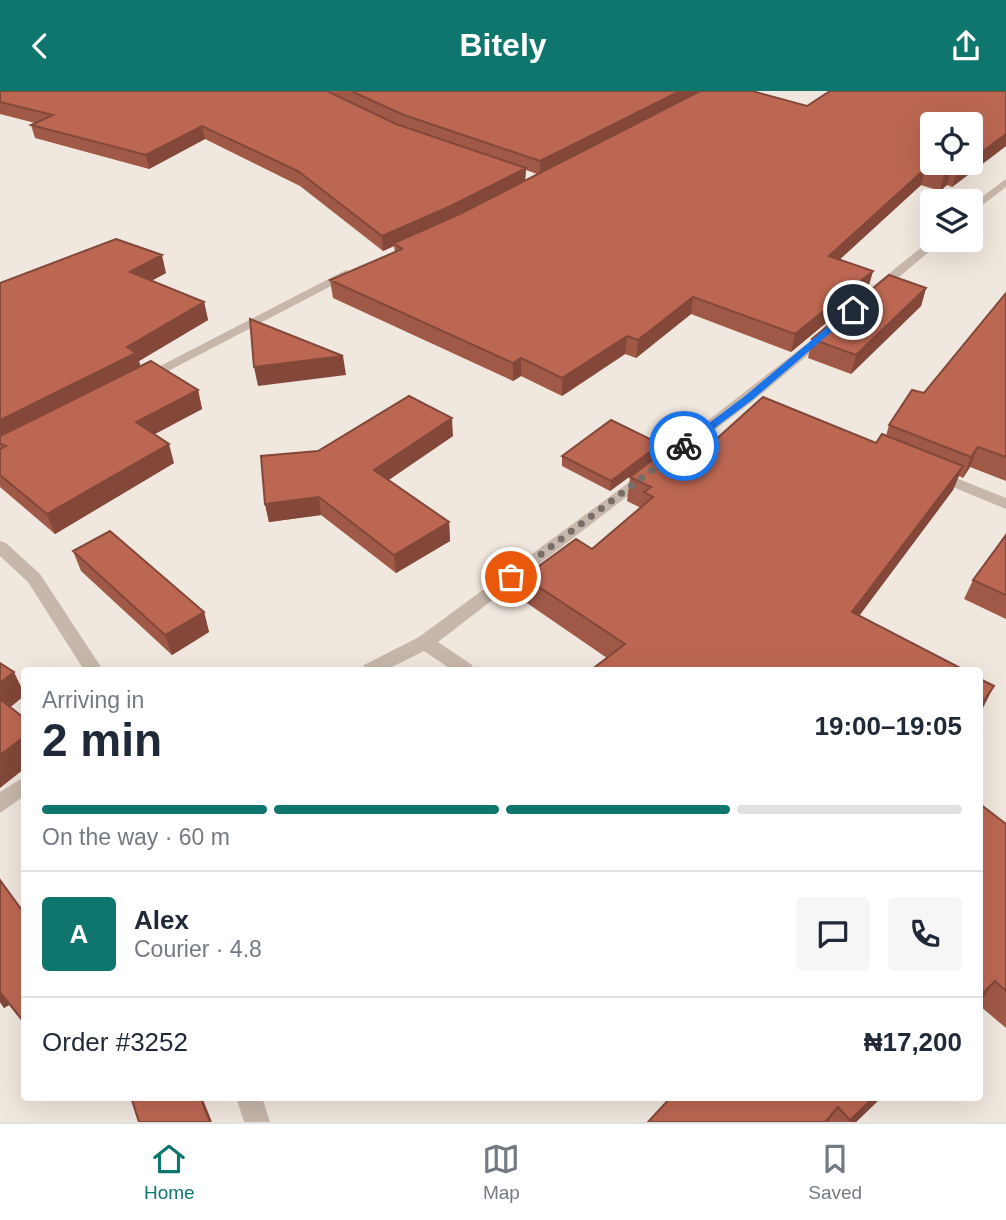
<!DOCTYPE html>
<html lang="en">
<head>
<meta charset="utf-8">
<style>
  body { margin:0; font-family:Arial,sans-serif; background:#f6f6f7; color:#1f2937; height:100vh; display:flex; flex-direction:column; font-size:26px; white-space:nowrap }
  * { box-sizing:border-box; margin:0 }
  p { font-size:23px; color:#747a83 }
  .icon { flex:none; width:38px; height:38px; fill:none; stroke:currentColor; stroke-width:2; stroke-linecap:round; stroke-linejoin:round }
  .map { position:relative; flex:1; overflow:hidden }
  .panel { position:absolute; left:21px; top:576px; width:962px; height:434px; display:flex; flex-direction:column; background:#fff; border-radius:7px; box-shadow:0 7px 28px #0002 }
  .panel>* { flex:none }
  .fabs { position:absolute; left:920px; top:21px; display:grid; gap:14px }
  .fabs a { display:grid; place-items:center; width:63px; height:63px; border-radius:7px; background:#fff; box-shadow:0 7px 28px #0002; font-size:35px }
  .pin { position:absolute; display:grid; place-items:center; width:60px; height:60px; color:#fff; margin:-30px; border:4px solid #fff; border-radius:50%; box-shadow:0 2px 7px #0007 }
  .courier { position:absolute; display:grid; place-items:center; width:70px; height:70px; margin:-35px; border:5px solid #1a73e8; border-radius:50%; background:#fff; color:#222; box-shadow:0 2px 9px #0007 }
  .summary em { font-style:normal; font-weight:800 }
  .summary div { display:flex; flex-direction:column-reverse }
  .summary { display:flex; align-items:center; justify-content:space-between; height:119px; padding:0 21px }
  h1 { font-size:46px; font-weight:800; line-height:52px }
  .bar { display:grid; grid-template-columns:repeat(4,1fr); gap:10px 7px; align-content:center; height:84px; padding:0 21px }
  .bar i { height:9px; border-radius:5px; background:#e0e1e3 }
  .bar .on { background:#0f766e }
  .bar p { grid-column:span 4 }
  .line { display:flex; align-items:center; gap:18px; padding:0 21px; border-top:2px solid #e0e1e3 }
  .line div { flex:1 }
  .round { display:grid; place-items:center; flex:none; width:74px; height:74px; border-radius:7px; background:#f6f6f7 }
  header { display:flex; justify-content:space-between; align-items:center; height:91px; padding:0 21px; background:#0f766e; color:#fff; font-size:32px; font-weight:800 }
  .dock { display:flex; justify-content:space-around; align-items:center; height:98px; border-top:2px solid #e0e1e3; background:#fff; font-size:19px; color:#747a83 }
  .dock a { display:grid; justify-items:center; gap:4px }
  .dock .on { color:#0f766e }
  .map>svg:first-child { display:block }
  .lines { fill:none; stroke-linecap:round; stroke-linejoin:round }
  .minor { fill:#c7b7ab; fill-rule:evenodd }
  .wall { fill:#a15947; fill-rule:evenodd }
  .shaded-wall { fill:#834839 }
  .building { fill:#bb6752; stroke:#834839; stroke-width:2 }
  .route { fill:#1a73e8 }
  .done { stroke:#776e69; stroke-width:7; stroke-dasharray:0 12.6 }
</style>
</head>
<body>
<header><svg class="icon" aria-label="back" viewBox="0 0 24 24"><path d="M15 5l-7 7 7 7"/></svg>Bitely<svg class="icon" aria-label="share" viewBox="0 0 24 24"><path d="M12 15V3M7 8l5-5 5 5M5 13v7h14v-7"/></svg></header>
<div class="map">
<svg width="1006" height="1031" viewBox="0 0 1006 1031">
  <rect width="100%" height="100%" fill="#f0e7de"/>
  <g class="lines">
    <path class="minor" d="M1006,88v8l-35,27v-9z
      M933,147l10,2 -64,54h-8v-6z
      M346,179l10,3 -207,108 -5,1 -7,-4z
      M827,237l5,1v6l-79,66 -77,58h-10l-3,-3 3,-3z
      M646,379l5,2 3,3 -3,3 -213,164 34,23 2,5h-22l-28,-19 -38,19h-24l2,-5 55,-28z
      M936,379l70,28v11l-75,-31 -3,-3z
      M0,450l6,2 34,31 63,96h-19l-56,-88 -28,-26z
      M24,686v19l-24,17v-21z
      M236,1006h26l8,25h-26z"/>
  </g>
  <path class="wall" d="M0,0h752l55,15 199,-15v55l-54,41 -5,-2 -7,6 -19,-6 -82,75 34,11 -5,17 -77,64 -100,-38 -55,44 -11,-4 -63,42 -41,-20 -8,5 -180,-83 -3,-18 65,-28 -1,-6 -11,5 -83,-65 -95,-47 -56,30 -114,-31 -4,-13 4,-2 -35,-9zM526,79l11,4 -12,6z
    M166,182l-15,8 53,21 4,18 -69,41 1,5 58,24 4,19 -48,25 20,29 -119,71 -55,-47v-204z
    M926,197l-5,18 -70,68 -43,-16 4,-19z
    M1006,202v188l-36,-14 -7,11 -4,-2 -6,14 -94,126 -252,42 -83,-57v-24l68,-28 49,-41 -14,-7 3,-24 73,-26 173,-8 10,-7 3,-11 35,-32z
    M453,345l-64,44 60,42 1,19 -54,32 -75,-58 -52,7 -4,-18z
    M660,353l-1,11 -49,36 -48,-25v-10z
    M1006,444v84l-42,-20 9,-19z
    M73,460l131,61 5,20 -37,23 -91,-84z
    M980,713l26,20v204l-26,-22z
    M0,789l24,33v111l-15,-19 -5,3 -4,-6z
    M671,1006h211l-26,25h-208z"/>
  <path class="shaded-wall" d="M680,0h23l-163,84v-14z
    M202,35l3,13 -56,30 -3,-14z
    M1006,43v12l-54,41 5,-16 10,-8h4v-3z
    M526,77l-1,14 -129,63 -2,-2v3l-11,5 -1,-15z
    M925,78l-4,16 -96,88 4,-17z
    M952,78l-5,16 -7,6 4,-16z
    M162,164l4,18 -32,17 -4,-18z
    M873,180l-5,17 -77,64 4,-18z
    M926,197l-5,18 -70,68 5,-19z
    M693,206l-2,17 -55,44 2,-18z
    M204,211l4,18 -69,41 3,10 -142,72v-23z
    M627,245l-2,18 -63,42v-18z
    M343,265l3,19 -88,11 -4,-19z
    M521,267v18l-8,5v-18z
    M198,299l4,19 -60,32 -6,-19z
    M452,327l1,18 -77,52 -2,-18z
    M169,353l5,19 -119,71 -8,-20z
    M660,353l-1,11 -49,36 1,-10z
    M978,356l-8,20 -7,11 8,-21z
    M963,375l-10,24 -109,146 8,-24z
    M319,406l2,18 -52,7 -4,-18z
    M449,431l1,19 -54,32 -2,-18z
    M204,521l5,20 -37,23 -7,-20z
    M14,581l10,21v3l-22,18 -2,-3v-28z
    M994,595l-12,24 -2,3v-7z
    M24,646v32l-24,19v-33z
    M995,890l-15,21v-6z
    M0,902l9,12 -5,3 -4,-6z
    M200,1006h2l10,25h-2z
    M874,1006h8l-26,25h-7z
    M838,1016l-10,15h-3z"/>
  <path class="building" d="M0,0h327l69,33 130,44 -75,38 -69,30 -84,-65 -96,-45 -56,29 -115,-30 22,-10 -53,-13z
    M351,0h329l-140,70 -136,-46z
    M700,0h52l55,15 23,-15h176v43l-35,26v-36h-38v39h34l-10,8 -5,-2 -8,6 -19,-6 -96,87 44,15 -78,63 -102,-37 -55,43 -11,-4 -65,42 -41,-20 -8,5 -183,-83 72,-31 -8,-6 68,-30z
    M116,148l46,16 -32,17 74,30 -77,45 9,6 -136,67v-137z
    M889,184l37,13 -70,67 -44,-16z
    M1006,202v164l-28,-10 -7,10 -82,-32 23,-35 12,3z
    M250,228l93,37 -89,11z
    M151,270l47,29 -62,32 33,22 -122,70 -47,-39v-26l6,-3 -6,-2v-8z
    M409,305l43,22 -78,52 75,52 -55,33 -75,-58 -54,7 -4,-48 57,-5z
    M763,306l113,46 6,-9 81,32 -111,146 112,58h-373l34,-26 -101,-67 52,-38 16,10 61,-52 -9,-5 7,-5 -21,-10 50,-38 23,12z
    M611,329l49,24 -49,37 -49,-25z
    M110,440l94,81 -39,23 -92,-84z
    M1006,444v60l-33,-15z
    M0,572l14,9 -14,11z
    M980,588l14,7 -14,20z
    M0,608l24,19v19l-24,18z
    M980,713l26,20v167l-11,-10 -15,15z
    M0,789l24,33v109l-24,-30z
    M131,1006h69l10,25h-71z
    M671,1006h203l-24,23 -12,-13 -13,15h-177z"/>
  <path class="route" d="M850,217l7,2 -105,90 -64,48h-7v-4l64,-48z"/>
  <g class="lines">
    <path class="done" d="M511,486l173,-131"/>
  </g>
</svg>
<div class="fabs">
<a><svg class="icon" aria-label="locate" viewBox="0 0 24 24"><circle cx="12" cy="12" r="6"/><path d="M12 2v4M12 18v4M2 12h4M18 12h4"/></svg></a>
<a><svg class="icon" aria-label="layers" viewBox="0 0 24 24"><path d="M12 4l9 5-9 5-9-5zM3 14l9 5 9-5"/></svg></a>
</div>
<div class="pin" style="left:511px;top:486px;background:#ea580c"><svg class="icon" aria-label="bag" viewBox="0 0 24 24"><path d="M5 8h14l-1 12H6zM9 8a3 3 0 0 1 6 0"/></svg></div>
<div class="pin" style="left:853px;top:219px;background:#1f2937"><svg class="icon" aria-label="home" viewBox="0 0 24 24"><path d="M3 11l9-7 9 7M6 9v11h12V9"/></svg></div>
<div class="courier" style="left:684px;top:355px"><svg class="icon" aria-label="bike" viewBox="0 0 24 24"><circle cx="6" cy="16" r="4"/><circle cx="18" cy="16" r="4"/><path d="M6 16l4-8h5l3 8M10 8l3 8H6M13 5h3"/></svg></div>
<section class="panel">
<div class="summary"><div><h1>2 min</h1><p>Arriving in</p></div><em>19:00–19:05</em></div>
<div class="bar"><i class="on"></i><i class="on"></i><i class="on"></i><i></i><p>On the way · 60 m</p></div>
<div class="line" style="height:126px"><b class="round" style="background:#0f766e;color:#fff">A</b><div><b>Alex</b><p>Courier · 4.8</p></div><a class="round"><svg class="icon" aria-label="chat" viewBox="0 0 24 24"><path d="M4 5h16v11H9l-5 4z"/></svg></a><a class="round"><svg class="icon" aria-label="phone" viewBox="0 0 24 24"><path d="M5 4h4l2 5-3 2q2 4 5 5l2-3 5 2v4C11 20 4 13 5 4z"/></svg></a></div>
<div class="line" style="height:91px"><div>Order #3252</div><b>₦17,200</b></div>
</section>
</div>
<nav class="dock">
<a class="on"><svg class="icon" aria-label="home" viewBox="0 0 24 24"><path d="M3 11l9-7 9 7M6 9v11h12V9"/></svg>Home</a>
<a><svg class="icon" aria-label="map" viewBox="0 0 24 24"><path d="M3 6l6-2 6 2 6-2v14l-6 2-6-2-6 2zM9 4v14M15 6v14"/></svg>Map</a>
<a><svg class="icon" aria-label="saved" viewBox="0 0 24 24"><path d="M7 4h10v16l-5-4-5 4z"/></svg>Saved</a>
</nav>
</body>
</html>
